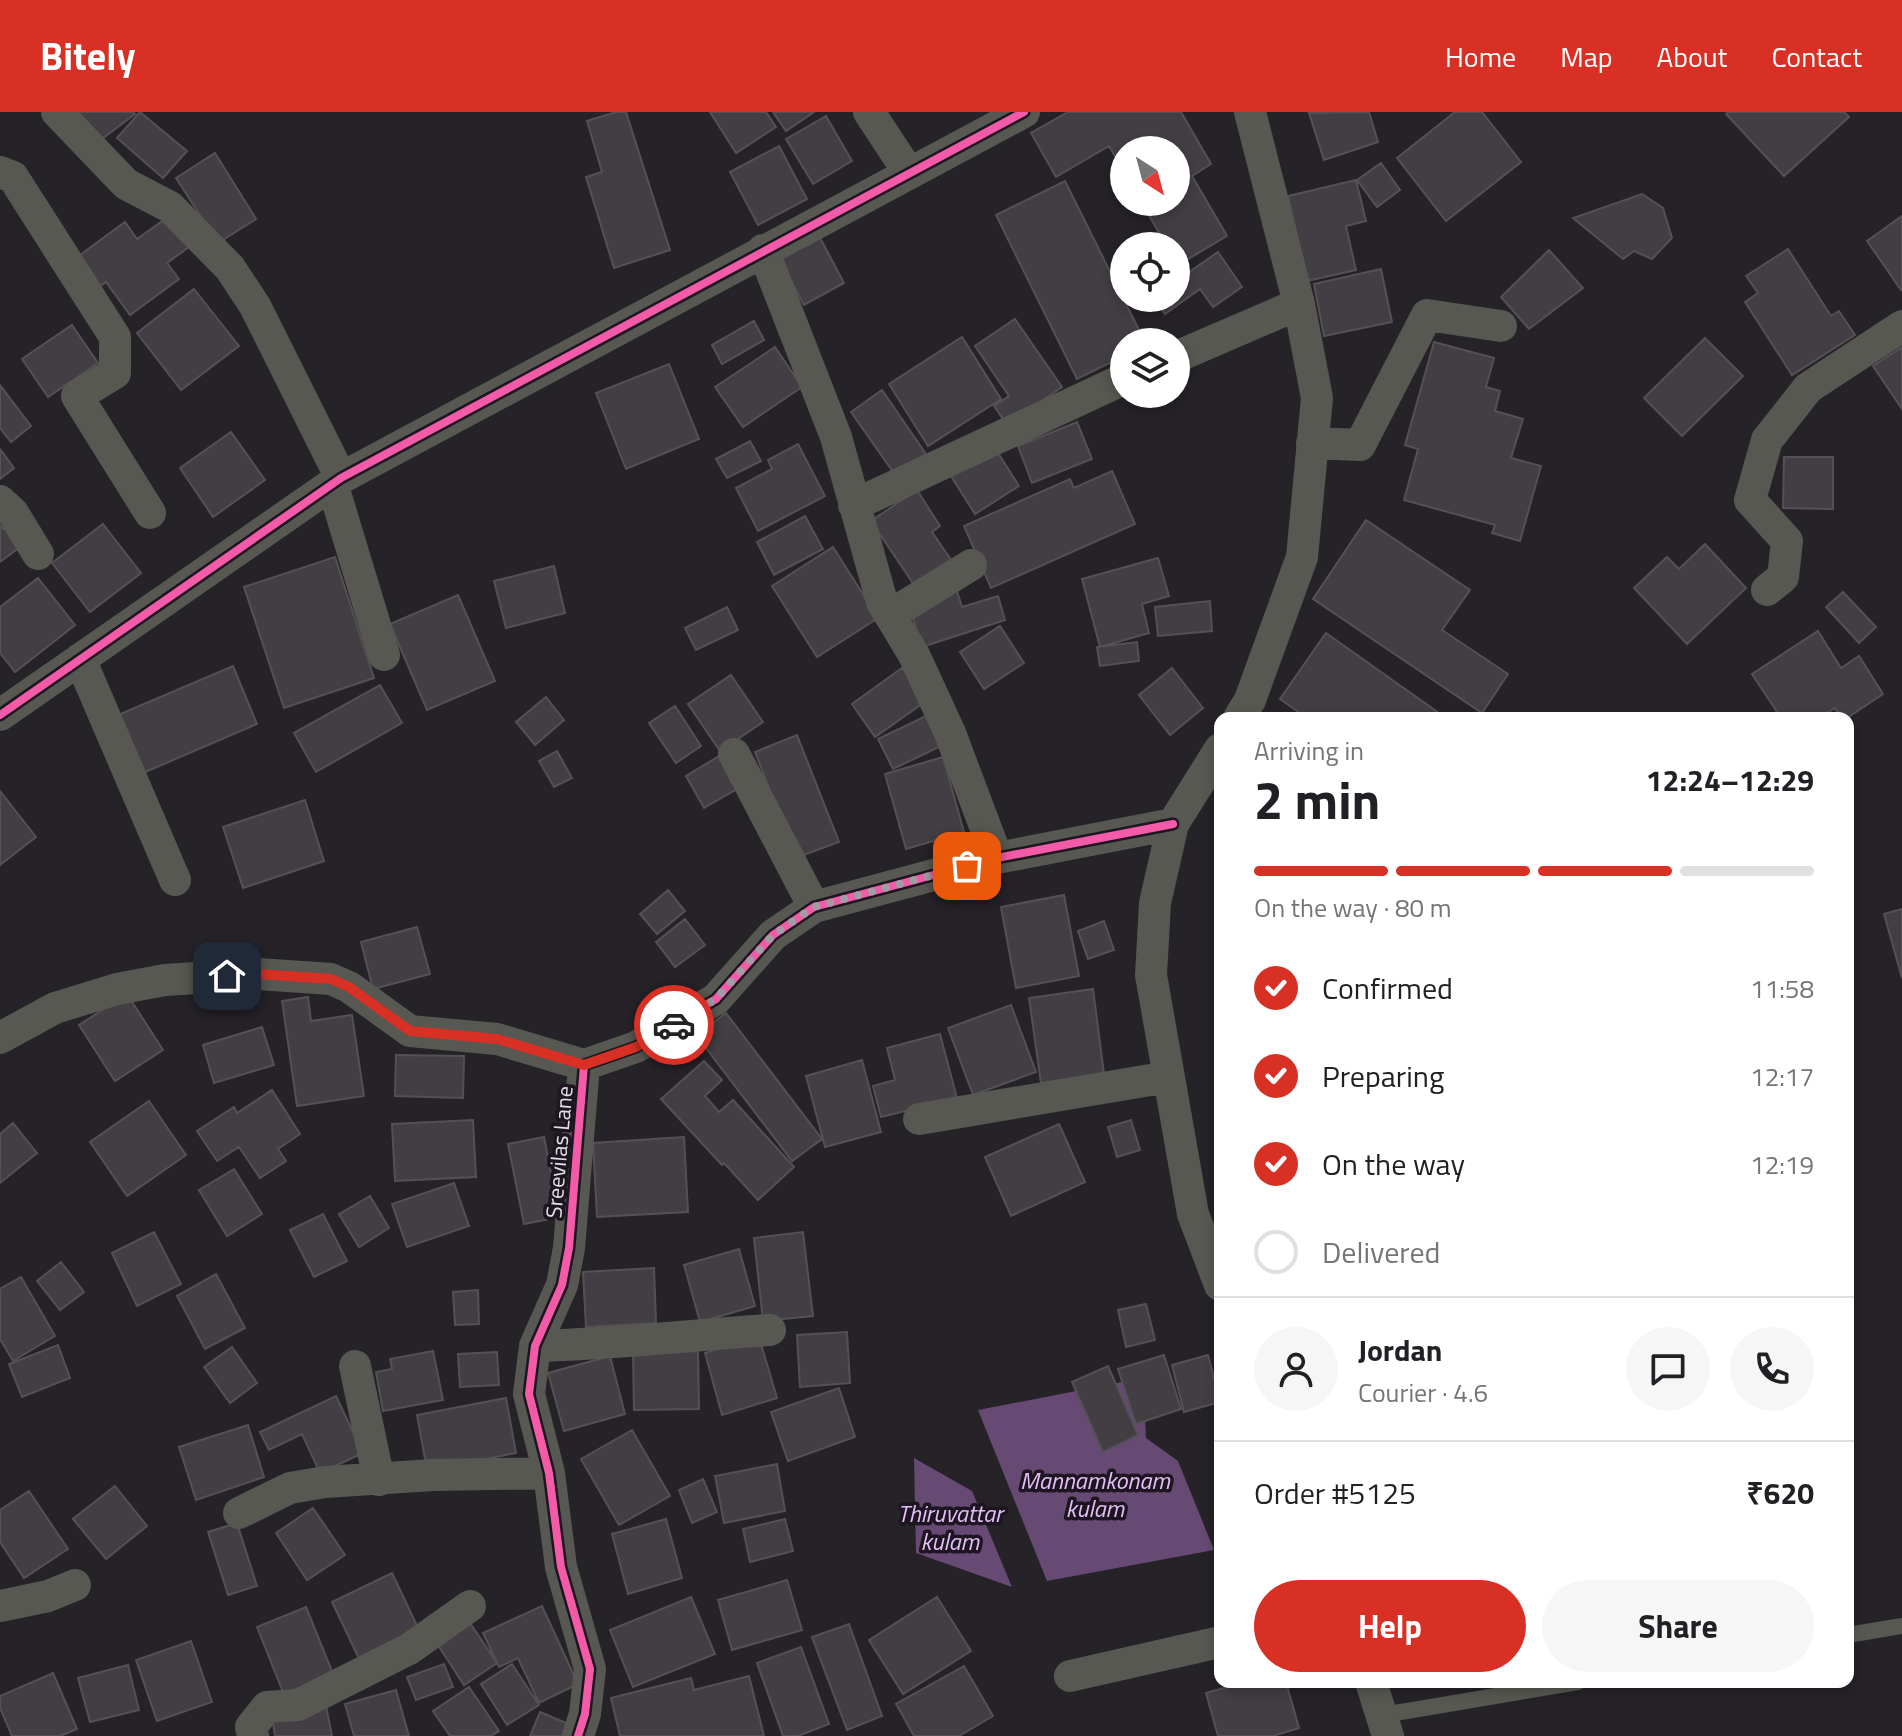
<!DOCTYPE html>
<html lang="en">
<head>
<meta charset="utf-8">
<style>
  body { margin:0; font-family:"Titillium Web",sans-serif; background:#f6f6f6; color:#202124; height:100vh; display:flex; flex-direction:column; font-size:30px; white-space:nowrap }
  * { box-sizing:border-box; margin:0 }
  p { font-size:26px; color:#757577 }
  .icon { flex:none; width:44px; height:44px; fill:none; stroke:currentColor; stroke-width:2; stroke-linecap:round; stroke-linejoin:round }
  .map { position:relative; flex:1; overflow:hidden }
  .details { position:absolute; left:1214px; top:600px; width:640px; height:976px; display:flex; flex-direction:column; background:#fff; border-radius:16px; box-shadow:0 4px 12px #0003 }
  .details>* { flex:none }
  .needle { width:52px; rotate:144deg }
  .fabs { position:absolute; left:1110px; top:24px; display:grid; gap:16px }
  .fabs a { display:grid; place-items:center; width:80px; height:80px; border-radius:50%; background:#fff; box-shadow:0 4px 12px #0003; font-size:40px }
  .pin { position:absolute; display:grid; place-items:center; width:68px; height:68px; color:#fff; margin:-34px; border-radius:16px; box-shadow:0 4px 12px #0006 }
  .courier { position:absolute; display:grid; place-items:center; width:80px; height:80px; margin:-40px; border:6px solid #d93025; border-radius:50%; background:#fff; color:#222; box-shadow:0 2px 10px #0007 }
  .summary em { font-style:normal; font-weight:700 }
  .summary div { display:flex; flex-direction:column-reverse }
  .summary { display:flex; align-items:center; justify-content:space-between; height:136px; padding:0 40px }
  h1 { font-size:52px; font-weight:700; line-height:60px }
  .bar { display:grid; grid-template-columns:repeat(4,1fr); gap:12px 8px; align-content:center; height:96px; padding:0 40px }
  .bar i { height:10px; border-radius:6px; background:#e0e0e0 }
  .bar .on { background:#d93025 }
  .bar p { grid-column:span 4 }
  .line { display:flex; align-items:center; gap:20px; padding:0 40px; border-top:2px solid #e0e0e0 }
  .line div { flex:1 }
  .round { display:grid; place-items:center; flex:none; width:84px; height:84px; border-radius:42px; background:#f6f6f6 }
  ol { padding:0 40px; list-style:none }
  li { display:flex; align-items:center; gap:24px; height:88px }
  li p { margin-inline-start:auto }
  li .icon { padding:8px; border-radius:50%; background:#d93025; color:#fff; stroke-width:4 }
  li:last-child { color:#757577 }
  li i { width:44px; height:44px; border:4px solid #e0e0e0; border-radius:50% }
  .button { display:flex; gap:16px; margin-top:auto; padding:16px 40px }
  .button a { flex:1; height:92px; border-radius:48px; background:#d93025; color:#fff; font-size:32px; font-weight:700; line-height:92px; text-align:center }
  .button a+a { background:#f6f6f6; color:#202124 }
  header { display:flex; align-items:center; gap:48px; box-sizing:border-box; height:112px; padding:0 40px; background:#d93025; color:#fff }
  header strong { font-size:38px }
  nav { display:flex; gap:44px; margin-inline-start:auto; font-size:28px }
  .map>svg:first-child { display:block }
  .water { fill:#664a74 }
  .building { fill:#423e44; stroke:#545156; stroke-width:2 }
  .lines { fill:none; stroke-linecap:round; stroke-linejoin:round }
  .service { stroke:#575851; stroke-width:16 }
  .minor { stroke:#575851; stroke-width:32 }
  .cycleway-casing { stroke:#1d1620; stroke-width:13 }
  .cycleway { stroke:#f35aa7; stroke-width:8 }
  .done { stroke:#a19da4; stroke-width:8; stroke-dasharray:0 14.4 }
  .route { stroke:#d93025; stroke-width:10 }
  .labels { text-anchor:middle; stroke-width:7; stroke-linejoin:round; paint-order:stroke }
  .street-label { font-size:22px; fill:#e4dfe6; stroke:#1d1620 }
  .water-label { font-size:24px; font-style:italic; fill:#e4bef8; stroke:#1d1620 }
</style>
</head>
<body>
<header>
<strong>Bitely</strong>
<nav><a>Home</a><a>Map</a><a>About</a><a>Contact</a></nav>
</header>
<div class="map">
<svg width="1902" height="1624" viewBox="0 0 1902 1624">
  <rect width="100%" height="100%" fill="#252228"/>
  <path class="water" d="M1143,1266l3,60 32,23 36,89 -167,31 -69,-171z
    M914,1346l58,33 40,96 -96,-34z"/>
  <path class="building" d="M74,0h59l2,2 -37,28z
    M140,0l47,39 -24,27 -46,-40z
    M616,0h10l44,138 -56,18 -28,-91 16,-5 -15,-51z
    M710,0h56l10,15 -40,26z
    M773,0h41l-28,19z
    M1068,0h113l30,52 -19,12 35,60 -49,29 -2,-19h-9l-26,-44h35v-52h-52v22l-15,-26 -53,31 -25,-44z
    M1369,0l9,30 -54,18 -15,-47z
    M1455,0h27l39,50 -75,59 -49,-63z
    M1728,0h116l5,5 -65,59 -58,-62z
    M826,4l26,45 -39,23 -27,-45z
    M779,34l28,53 -49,26 -28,-53z
    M215,41l41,66 -38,24 -42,-65z
    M1381,51l19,27 -23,17 -20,-27z
    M1356,68l10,41 -20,5 10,44 -49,11 -19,-85z
    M1065,69l80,161h-21v14l-47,23 -81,-164z
    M1642,82l21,14 9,30 -20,21 -18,-8 -11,8 -50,-41z
    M1902,104v73l-1,1 -34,-49z
    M168,105l21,30 -22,16 12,16 -49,36 -24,-33 -8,6 -22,-30 49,-36 12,17z
    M818,122l26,49 -40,22 -26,-48z
    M1788,137l43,67 8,-5 16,24 -63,40 -47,-73 13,-9 -12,-17z
    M1549,138l34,38 -54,41 -28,-32z
    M1218,140l24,35 -29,20 -13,-18 -35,25 -11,-16h22v-17z
    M1381,157l11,53 -68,14 -10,-52z
    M194,177l45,57 -58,44 -44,-57z
    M1015,207l47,68 -55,38 -13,-19 15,-10 -34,-50z
    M754,209l10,19 -42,24 -10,-19z
    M72,213l26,38 -50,34 -26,-38z
    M962,225l39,62 -73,47 -39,-62z
    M1705,226l38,38 -61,60 -38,-38z
    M1434,230l60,16 -8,29 14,4 -5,20 28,8 -12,39 30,8 -21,75 -28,-8 3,-8 -91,-25 14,-51 -13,-4z
    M775,235l27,40 -59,40 -28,-40z
    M1902,235v62l-29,-43z
    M669,252l30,75 -73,30 -30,-76z
    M0,273l31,41 -20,16 -11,-14z
    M882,278l44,64 -30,22 -45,-64z
    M1077,310l15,37 -60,24 -14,-37z
    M231,320l34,48 -52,37 -33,-49z
    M750,329l11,20 -34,17 -11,-19z
    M798,332l27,52 -67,35 -22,-43 36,-19 -4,-9z
    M993,333l26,41 -44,28 -26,-41z
    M0,337l14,19 -14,11z
    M1784,345h49v52l-50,-1z
    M1112,359l23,53 -144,64 -27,-62 106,-47 4,9z
    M917,378l23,36 -8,6 26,38 -37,25 -50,-74z
    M805,404l18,33 -49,26 -17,-33z
    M1366,408l104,70 -28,40 66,44 -26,39 -169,-114z
    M9,412l15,20 -24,18v-37l3,4z
    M103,412l38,49 -51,39 -38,-49z
    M1705,432l41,44 -59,56 -53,-56 33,-31 12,12z
    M833,435l45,71 -61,39 -45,-71z
    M335,445l39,121 -90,30 -40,-121z
    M1158,446l11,38 -27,8 7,29 -49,14 -18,-68z
    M554,454l11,47 -59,15 -12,-47z
    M38,466l37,47 -60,47 -15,-19v-46z
    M955,473l7,22 36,-11 7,24 -83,27 -11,-35z
    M1843,480l33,35 -17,16 -33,-36z
    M458,483l37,86 -68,29 -37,-86z
    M1210,489l2,30 -54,5 -3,-29z
    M727,495l11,23 -42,20 -11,-22z
    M1000,514l24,37 -40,26 -24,-37z
    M1818,519l23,37 18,-12 24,38 -36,24h-6l-6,-10 -16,10h-38l-29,-44z
    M1326,521l120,85h-139l-27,-19z
    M1137,530l2,19 -39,5 -3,-19z
    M233,554l24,58 -114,49 -25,-58z
    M902,556l24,33 -51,36 -23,-33z
    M1172,556l31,40 -33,27 -31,-40z
    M731,563l32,47 -43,29 -32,-47z
    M380,573l22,38 -86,49 -22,-39z
    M546,585l18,23 -29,25 -19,-23z
    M675,594l26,40 -25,17 -27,-40z
    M928,603l15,30 -50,24 -15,-30z
    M797,623l42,107 -43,16 -41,-106z
    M557,639l15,27 -18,9 -15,-26z
    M719,644l20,32 -35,20 -18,-32z
    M943,645l21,75 -58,17 -21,-75z
    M0,679l36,46 -36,28z
    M305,688l19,61 -81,27 -20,-61z
    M668,778l17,21 -28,23 -17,-20z
    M1064,783l15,81 -63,12 -15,-81z
    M1902,797v69l-18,-64z
    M685,807l20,26 -30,22 -19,-25z
    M1104,809l10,29 -26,9 -10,-28z
    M417,815l13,47 -57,15 -12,-47z
    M1093,877l11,85 -63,9 -12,-85z
    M127,882l36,56 -48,31 -36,-56z
    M308,885l3,24 41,-6 12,81 -67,10 -15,-105z
    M1011,893l25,67 -63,23 -25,-67z
    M726,901l96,126 -30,22 -96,-126z
    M262,915l12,38 -60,18 -11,-38z
    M940,922l17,64 -76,19 -8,-31 22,-6 -8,-32z
    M396,943l68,1 -1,42 -68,-2z
    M862,948l19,72 -56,15 -19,-71z
    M704,949l18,19 -17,16 14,16 14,-12 61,67 -36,33 -34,-37 -2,2 -61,-66z
    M272,978l28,44 -22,15 8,12 -26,17 -21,-31 -22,14 -20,-30 37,-24 3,6z
    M149,989l37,54 -59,41 -37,-54z
    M473,1008l3,57 -81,4 -3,-57z
    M1131,1008l9,30 -23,7 -9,-30z
    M13,1011l24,30 -37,30v-49z
    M1059,1012l26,58 -74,34 -26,-59z
    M544,1025l16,80 -36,7 -16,-80z
    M684,1025l4,75 -91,5 -4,-74z
    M234,1057l28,45 -35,22 -28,-46z
    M454,1071l15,43 -62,21 -15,-43z
    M370,1084l19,32 -30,19 -20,-33z
    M323,1102l24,47 -33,16 -24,-47z
    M154,1120l27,52 -44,22 -25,-53z
    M803,1120l10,84 -50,5 -9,-83z
    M739,1137l16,57 -55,16 -16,-57z
    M61,1150l23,30 -24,18 -23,-29z
    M654,1156l2,55 -70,4 -3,-55z
    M216,1162l29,54 -40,21 -28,-53z
    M21,1165l34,59 -42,25 -13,-22v-50z
    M478,1178l1,34 -24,1 -2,-33z
    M1146,1192l9,36 -29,7 -8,-37z
    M847,1220l3,51 -50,4 -3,-52z
    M759,1225l18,61 -55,17 -17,-62z
    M58,1233l12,33 -48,19 -13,-33z
    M232,1235l25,36 -27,20 -26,-36z
    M433,1239l10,49 -60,11 -7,-39 16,-3 -2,-10z
    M698,1239l1,58 -65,1 -1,-57z
    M497,1240l2,33 -39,2 -2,-33z
    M1164,1243l17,54 -45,15 -18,-55z
    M1208,1243l12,47 -36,10 -12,-47z
    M610,1244l15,58 -61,17 -16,-58z
    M1108,1254l30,69 -35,17 -31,-70z
    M839,1276l16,49 -67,24 -17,-49z
    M336,1284l27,57 -43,20 -18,-39 -33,16 -9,-18z
    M506,1286l10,55 -89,17 -10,-55z
    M248,1313l16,52 -68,23 -17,-53z
    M632,1318l38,66 -51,29 -38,-66z
    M777,1352l8,47 -61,12 -9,-47z
    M703,1367l14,33 -25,11 -13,-33z
    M115,1374l32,40 -41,33 -33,-40z
    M29,1379l39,58 -44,29 -24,-36v-32z
    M313,1396l32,47 -38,25 -31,-47z
    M666,1407l16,59 -54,16 -16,-60z
    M785,1407l8,32 -43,11 -7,-33z
    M237,1411l20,63 -29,9 -20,-63z
    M392,1461l29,61 -60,29 -29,-61z
    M787,1468l15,50 -70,20 -14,-50z
    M691,1485l24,57 -82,33 -23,-57z
    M937,1485l34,54 -68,43 -34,-54z
    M542,1494l36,78 -39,19 -21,-45 -19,9 -16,-34z
    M306,1495l30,74 -49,21 -30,-75z
    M468,1508l29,43 -33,22 -28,-43z
    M849,1512l33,92 -35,14 -35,-93z
    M191,1529l21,61 -55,19 -21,-61z
    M801,1535l28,77 -31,12h-15l-26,-73z
    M444,1552l9,23 -37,13 -9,-23z
    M512,1552l27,41 -32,20 -26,-41z
    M128,1553l11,45 -49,12 -12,-44z
    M964,1554l29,50 -34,20h-45l-18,-32z
    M53,1561l24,56 -17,7h-48l-12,-28v-12z
    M749,1564l15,60h-144l-9,-38 80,-20 3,12z
    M1245,1570h41l13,46 -26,8h-55l-12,-43z
    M469,1575l30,44 -8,5h-41l-17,-25z
    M396,1578l13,46h-55l-9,-32z
    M326,1594l6,30h-57l-3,-20z
    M540,1600l31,13 -4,11h-37z"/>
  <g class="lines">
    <path class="service" d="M1848,1523l54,-9
      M1383,1603l195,-33"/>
    <path class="minor" d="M57,0l69,72 44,23 60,61 25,38 86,172
      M869,0l40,61
      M0,60l13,5 102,160v36l-38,23 73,117
      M763,138l73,187 46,165 32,53 36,78 47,125
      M1176,245l123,-53
      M1312,331l48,2 67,-130 74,11
      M332,371l52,172
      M0,389l13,12 25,41
      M854,393l270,-126
      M1767,478l16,-13 4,-36 -37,-41 17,-60 41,-52 94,-62
      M890,503l81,-50
      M80,547l95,221
      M0,603l341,-237 683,-366
      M1239,606l11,-18 52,-143 15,-159 -18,-94 -49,-192
      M1220,637l-47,75 -18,79 -4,72 42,239 27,71
      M734,642l80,153
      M0,926l55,-30 62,-19 48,-9 93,-6 73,5 18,8 61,44 87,8 87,26
      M919,1007l249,-42
      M535,1234c79,-2 157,-11 235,-16
      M355,1254l24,114
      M239,1401l51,-25 35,-6 108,-7 116,-2
      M0,1494l48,-10 27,-11
      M1070,1564l150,-34
      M1371,1570l17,54
      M253,1624l-2,-9 16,-20 31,-2 111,-56 61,-43
      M578,1624l7,-22 5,-45 -29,-102 -12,-94 -20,-79 6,-48 27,-61 7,-37 15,-183 52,-18 80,-48 57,-64 41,-28 183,-49 176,-34"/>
    <defs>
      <path id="cycleway" d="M0,603l341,-237 683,-366
        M578,1624l7,-22 5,-45 -29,-102 -12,-94 -20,-79 6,-48 27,-61 7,-37 15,-183 52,-18 80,-48 57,-64 41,-28 183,-49 176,-34"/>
    </defs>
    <use href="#cycleway" class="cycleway-casing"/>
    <use href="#cycleway" class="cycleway"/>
  </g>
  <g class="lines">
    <path class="done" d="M674,913l42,-26 57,-64 41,-28 153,-41"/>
    <path class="route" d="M227,864l31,-2 73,5 18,8 61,44 87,8 87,26 52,-18 38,-22"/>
  </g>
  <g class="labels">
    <g class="street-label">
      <text transform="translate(559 1040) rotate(-85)" y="8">Sreevilas Lane</text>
    </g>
    <g class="water-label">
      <text x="1095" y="1377">Mannamkonam<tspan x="1095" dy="28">kulam</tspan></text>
      <text x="950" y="1410">Thiruvattar<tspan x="950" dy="28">kulam</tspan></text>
    </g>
  </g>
</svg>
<div class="fabs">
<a><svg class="needle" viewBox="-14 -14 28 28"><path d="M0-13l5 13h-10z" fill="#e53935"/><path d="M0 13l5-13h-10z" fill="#757577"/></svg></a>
<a><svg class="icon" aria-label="locate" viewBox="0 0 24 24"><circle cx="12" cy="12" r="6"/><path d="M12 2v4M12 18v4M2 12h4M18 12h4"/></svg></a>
<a><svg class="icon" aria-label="layers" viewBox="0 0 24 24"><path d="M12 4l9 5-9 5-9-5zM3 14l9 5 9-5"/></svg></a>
</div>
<div class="pin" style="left:967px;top:754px;background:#ea580c"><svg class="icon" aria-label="bag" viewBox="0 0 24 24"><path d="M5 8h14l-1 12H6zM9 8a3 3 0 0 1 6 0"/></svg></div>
<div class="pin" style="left:227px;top:864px;background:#1f2937"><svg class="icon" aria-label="home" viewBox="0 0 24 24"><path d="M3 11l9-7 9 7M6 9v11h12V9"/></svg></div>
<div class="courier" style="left:674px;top:913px"><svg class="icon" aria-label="car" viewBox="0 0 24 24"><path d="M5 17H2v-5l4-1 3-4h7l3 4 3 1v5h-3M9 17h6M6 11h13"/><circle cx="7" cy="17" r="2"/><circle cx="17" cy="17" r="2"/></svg></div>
<section class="details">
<div class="summary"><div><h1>2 min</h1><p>Arriving in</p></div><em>12:24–12:29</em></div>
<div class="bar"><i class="on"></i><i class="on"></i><i class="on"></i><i></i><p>On the way · 80 m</p></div>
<ol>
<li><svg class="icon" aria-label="check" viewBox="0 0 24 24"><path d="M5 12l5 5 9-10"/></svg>Confirmed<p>11:58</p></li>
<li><svg class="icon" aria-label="check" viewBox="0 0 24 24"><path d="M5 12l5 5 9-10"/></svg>Preparing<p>12:17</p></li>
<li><svg class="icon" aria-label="check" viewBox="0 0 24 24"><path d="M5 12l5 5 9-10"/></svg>On the way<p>12:19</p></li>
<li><i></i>Delivered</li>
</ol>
<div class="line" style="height:144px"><a class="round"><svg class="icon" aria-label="person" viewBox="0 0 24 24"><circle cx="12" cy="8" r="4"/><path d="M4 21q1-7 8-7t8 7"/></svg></a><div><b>Jordan</b><p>Courier · 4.6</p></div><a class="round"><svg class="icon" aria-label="chat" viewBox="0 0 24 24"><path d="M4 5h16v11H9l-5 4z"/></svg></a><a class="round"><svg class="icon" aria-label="phone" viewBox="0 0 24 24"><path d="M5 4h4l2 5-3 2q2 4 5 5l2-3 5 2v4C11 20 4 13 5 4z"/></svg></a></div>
<div class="line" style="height:104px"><div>Order #5125</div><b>₹620</b></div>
<div class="button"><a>Help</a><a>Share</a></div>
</section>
</div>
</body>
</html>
